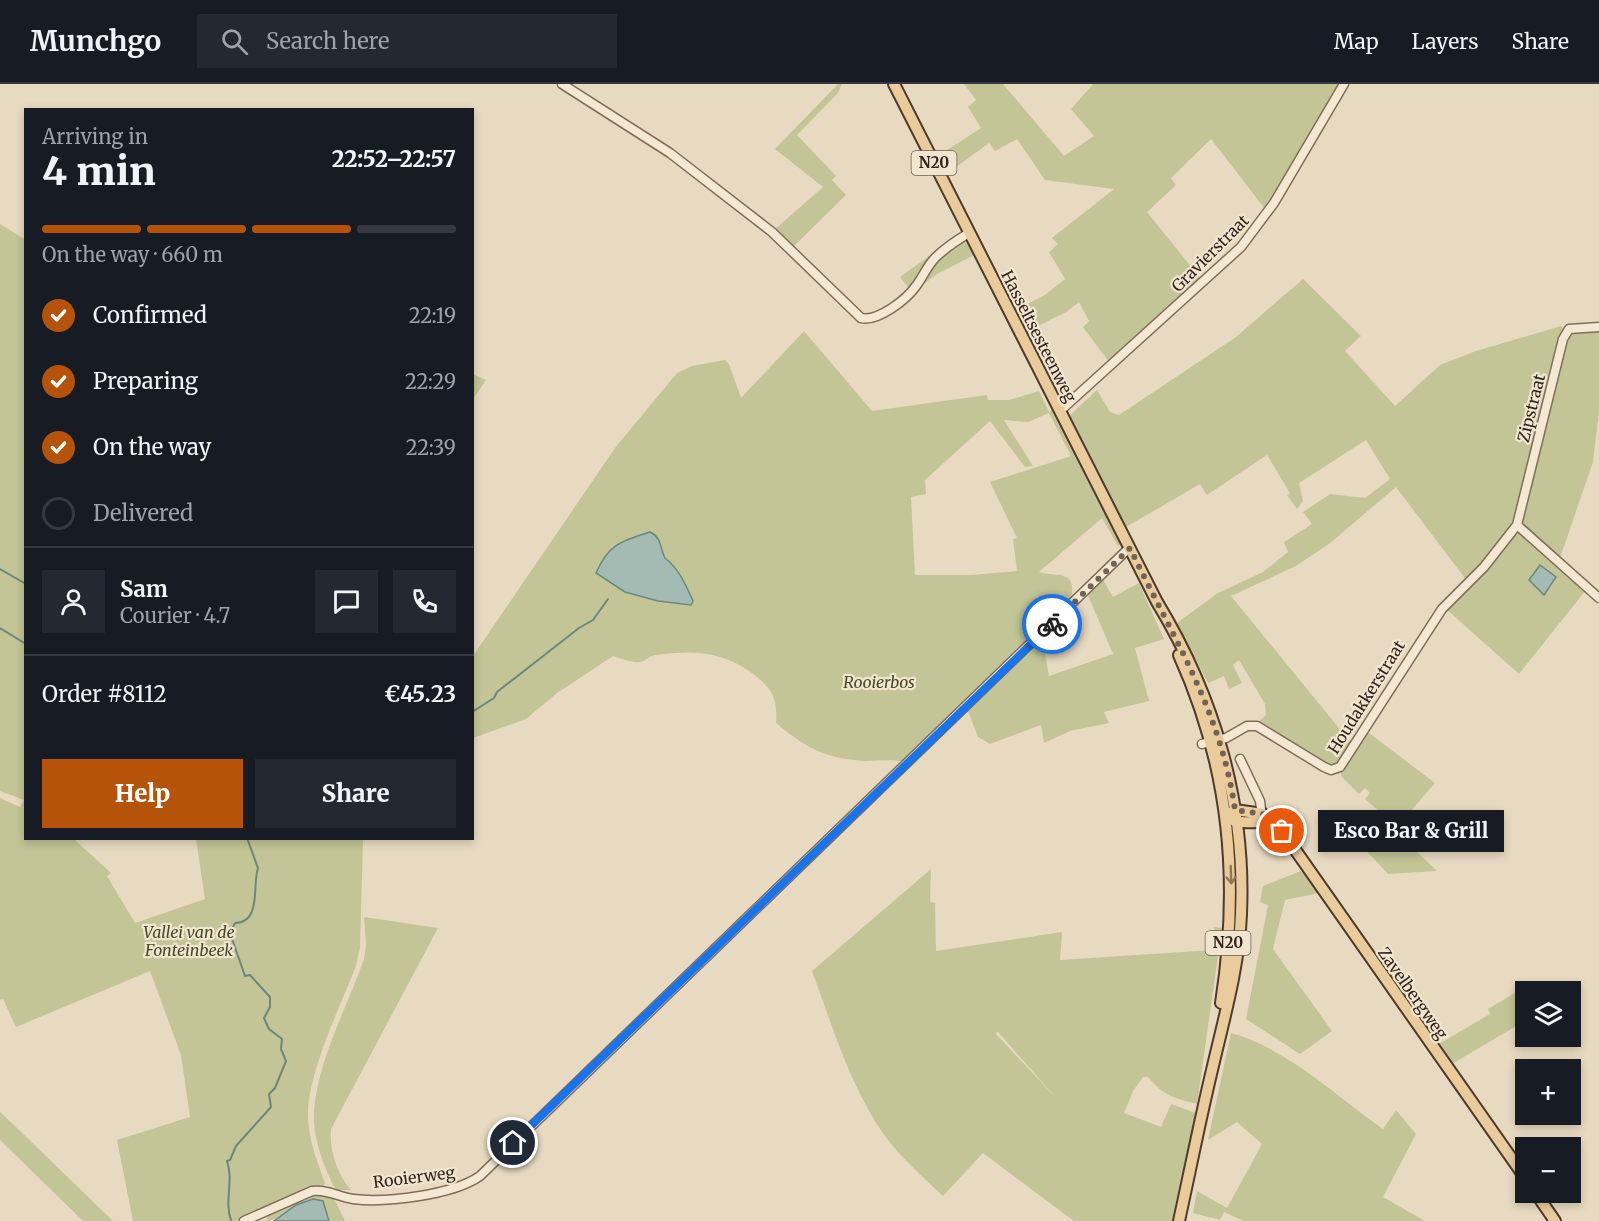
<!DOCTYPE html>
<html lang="en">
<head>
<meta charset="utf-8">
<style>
  body { margin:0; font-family:Merriweather,serif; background:#242831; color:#f1f3f6; height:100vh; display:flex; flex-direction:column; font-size:22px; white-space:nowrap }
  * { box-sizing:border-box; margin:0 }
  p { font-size:20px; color:#9ea1a6 }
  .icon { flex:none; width:33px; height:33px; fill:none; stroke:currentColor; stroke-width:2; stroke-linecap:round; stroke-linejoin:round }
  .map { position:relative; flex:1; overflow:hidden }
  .drawer { position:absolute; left:24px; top:24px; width:450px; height:732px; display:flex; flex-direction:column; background:#171b24; border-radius:0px; box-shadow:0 3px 9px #0003 }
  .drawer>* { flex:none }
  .controls { position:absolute; left:1515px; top:897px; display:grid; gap:12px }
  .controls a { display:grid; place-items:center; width:66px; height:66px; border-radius:0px; background:#171b24; box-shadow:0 3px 9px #0003; font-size:30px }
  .pin { position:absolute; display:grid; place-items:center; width:51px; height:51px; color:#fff; margin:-26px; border:3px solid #fff; border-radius:50%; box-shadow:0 2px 6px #0007 }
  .courier { position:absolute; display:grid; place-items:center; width:60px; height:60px; margin:-30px; border:4px solid #1a73e8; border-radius:50%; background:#fff; color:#222; box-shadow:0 2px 8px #0007 }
  .bubble { position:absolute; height:42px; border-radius:0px; background:#171b24; box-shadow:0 3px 9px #0003; font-size:20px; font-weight:800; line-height:42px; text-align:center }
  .headline em { font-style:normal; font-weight:800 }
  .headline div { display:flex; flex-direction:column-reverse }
  .headline { display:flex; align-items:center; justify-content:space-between; height:102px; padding:0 18px }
  h1 { font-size:39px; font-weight:800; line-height:45px }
  .bar { display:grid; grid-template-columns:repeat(4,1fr); gap:9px 6px; align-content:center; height:72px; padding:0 18px }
  .bar i { height:8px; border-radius:4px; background:#363941 }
  .bar .current { background:#b45309 }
  .bar p { grid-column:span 4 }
  .line { display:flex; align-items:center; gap:15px; padding:0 18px; border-top:2px solid #363941 }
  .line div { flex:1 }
  .round { display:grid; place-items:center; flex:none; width:63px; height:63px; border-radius:0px; background:#242831 }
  ol { padding:0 18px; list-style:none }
  li { display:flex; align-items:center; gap:18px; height:66px }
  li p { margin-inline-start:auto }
  li .icon { padding:6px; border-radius:50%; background:#b45309; color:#fff; stroke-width:4 }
  li:last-child { color:#9ea1a6 }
  li i { width:33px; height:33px; border:3px solid #363941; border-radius:50% }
  .primary-button { display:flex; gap:12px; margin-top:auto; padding:12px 18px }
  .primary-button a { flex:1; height:69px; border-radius:0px; background:#b45309; color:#fff; font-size:24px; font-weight:800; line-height:69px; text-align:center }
  .primary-button a+a { background:#242831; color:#f1f3f6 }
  header { display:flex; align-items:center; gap:36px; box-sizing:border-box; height:84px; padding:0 30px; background:#171b24; border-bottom:2px solid #363941 }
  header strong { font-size:28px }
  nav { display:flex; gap:33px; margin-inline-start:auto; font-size:21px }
  .search { width:420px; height:54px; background:#242831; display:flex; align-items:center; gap:15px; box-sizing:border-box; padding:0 21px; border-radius:0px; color:#9ea1a6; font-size:22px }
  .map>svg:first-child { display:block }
  .green { fill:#c3c596; fill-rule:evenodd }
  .water { fill:#a3bbb2; stroke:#6b887f; stroke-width:1.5 }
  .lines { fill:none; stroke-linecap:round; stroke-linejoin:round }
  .stream { stroke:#6b887f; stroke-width:2 }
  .minor-casing { stroke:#806c5a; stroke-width:11 }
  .major-casing { stroke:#4e3b2e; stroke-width:14 }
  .minor { stroke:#f4e8d3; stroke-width:8 }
  .major { stroke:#e9cb9c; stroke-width:10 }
  .oneway { stroke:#8d785c }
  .done { stroke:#716456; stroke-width:6; stroke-dasharray:0 10.8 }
  .route { stroke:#1a73e8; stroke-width:8 }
  .labels { text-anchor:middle; stroke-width:4.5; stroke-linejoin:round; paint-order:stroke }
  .shield { fill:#f1e5d0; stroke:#6b5f53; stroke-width:1.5 }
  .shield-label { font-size:15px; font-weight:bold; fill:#31251d }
  .street-label { font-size:16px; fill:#31251d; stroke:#f1e5d0 }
  .park-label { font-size:16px; font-style:italic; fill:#454b26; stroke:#f1e5d0 }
</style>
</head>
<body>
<header>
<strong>Munchgo</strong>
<div class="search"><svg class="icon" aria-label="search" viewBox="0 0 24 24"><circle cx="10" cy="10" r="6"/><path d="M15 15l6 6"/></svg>Search here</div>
<nav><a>Map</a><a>Layers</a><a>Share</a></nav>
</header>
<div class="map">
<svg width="1599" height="1137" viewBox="0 0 1599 1137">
  <rect width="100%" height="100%" fill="#e8dac1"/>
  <path class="green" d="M838,0h4l-4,9 -41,42 39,41 -4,4 14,15 -52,51 -20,-16 49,-43 -48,-38z
    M964,0h39l61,72 30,-20 -23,-27 22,-25h247l-75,125 -54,-70 -40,39 5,7 -29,27 54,67 -92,83 -26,-35 6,-6 -10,-19 -13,10 -40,20 -8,-23 27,-14 20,-16 -16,-27 9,-8 -6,-6 62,-49 -69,-9 -28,-41 -22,12 -6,-8 -41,30 -10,-17 43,-28 -13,-21 8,-7z
    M0,140l26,16v598l48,1 37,34 -4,3 28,47 70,-24 -9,-60h167l-3,108 -4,19c-16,41 -48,106 -48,149 0,23 9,46 17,68l-2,4 -32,9 -54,25h-104l-16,-81 73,-23 -9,-62 -31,-84 -134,56 -13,-28 -3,1v-202l20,9 4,-7 -24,-9z
    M963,157l4,2 7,12 -37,19 -21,16 27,-36z
    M942,163l-32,43 -10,-13z
    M1303,195l58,57 -16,15 50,55 45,-41 36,-14 85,-25 3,4 -50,192 -47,59 -71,-94 -67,57 -35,23 -63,29 121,148 -13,19 -8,2 -73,-43 8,-7 -1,-11 -26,-44 -6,5 9,18 -13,6 -5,-13 -16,7 -31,-60 41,-30 45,-21 25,-20 -4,-10 28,-18 -9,-12 27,-18 35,4 25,-19 -24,-39 -67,43 4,18 -6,8 -10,-14 3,-2 -23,-38 -60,40 -7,-11 -74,43 -58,-110 29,-27 13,22 9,3 117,-78z
    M1599,246v82l-6,50 -33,96 -39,-36 48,-191z
    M804,247l68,80 115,-16 1,5h21l30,-9 10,21 4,-3 69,135 -4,2 -16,-28 -63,54c21,6 38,-4 32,29l-167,161c-13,-3 -25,-1 -38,-1 -40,-2 -60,-13 -90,-38 2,-24 -4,-35 -24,-50 -31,-22 -58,-23 -96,-18 -6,0 -10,6 -16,7 -8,1 -20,-4 -27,-6l-56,37 -31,26 -53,19v-82l142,-208 62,-75 15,-7 33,-6 4,4 12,34zM1049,329l22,43 -81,26 27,56 -4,1 4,32 -46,4h-56l-4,-78 15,-3 -1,-14 65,-59 35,46 8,-1 -29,-46 24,2zM650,448c12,5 10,17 15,26 14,11 21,27 28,43 -22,12 -74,-18 -96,-28 12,-29 24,-32 53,-41z
    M473,290l13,6 -13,19z
    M1517,445l69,61 -67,84 -74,-66z
    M1102,494l11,19 26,-14 25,56 -29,9 14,53 -45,11 5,11 -39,8 -26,12 -3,-18 -51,19 -12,-7 -10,-26 90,-90 3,3 -18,18 6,34 64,-22 -26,-61z
    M1365,646l70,53 -38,44 -32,-28 5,-6 -5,-5 -6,6 -18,-18v-6z
    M1392,744l45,43 -49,3 -27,-29 10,-12 6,4 6,-7 4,3z
    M931,785l-1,33 5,1 1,48 126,-19 -2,28 152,-10 2,-23 8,1 -25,176c-23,-6 -33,-8 -49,-27h-5l-10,14 -9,22 37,14 10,-23 25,9 -24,108h-98l-91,-68 -40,43c-20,-19 -41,-37 -58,-60 -35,-49 -52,-109 -73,-165zM997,948h1l60,68 -62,-66z
    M1301,787l18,22 -34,7 -12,49 59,82 -32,23 -54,-35 22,-114 -8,-3 3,-16z
    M364,833l74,11 -107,201c-2,21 6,45 20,61h-15c-12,-21 -24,-55 -22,-79 4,-52 33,-103 50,-152l2,-14z
    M1535,897l7,10 -16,1 -1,29 -75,44 -13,-20 53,-31 -2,-5z
    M1231,949c57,16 104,62 152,96l13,-19 20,24 -33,63 42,24h-181l-20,-9 -4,8 -27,-7 4,-22 30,17 35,-64 -25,-22 -29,18z
    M0,1028l16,15 97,94h-30l-83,-81z
    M319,1109l14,3 12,25h-16l-6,-20c-27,-5 -39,20 -57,20l5,-10z"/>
  <path class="water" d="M650,448c12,5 10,17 15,26 14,11 21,27 28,43l-2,4 -33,-4 -33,-9 -29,-19c13,-29 25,-32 54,-41z
    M1540,481l16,12 -12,18 -15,-15z
    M313,1115l10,2 6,20h-55l22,-16z"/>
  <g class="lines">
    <path class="stream" d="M0,485l26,15
      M0,544l26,16
      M472,628l22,-14 3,-6 82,-64 14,-8 15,-21
      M231,1136c-7,-19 3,-39 -4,-59l3,-1 6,-14 35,-39 -2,-13 6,-6 11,-27 -5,-12 1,-10 -13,-10 -5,-11 6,-11v-10l-20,-22 -5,1 -15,-43 5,-10c27,0 17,-39 23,-55l-11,-30"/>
    <defs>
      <path id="minor" d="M562,0l108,69 102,79 89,86c17,4 46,-19 55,-32 7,-9 11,-20 19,-28 10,-10 22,-18 34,-25
        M1060,327l181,-164 33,-44 70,-119
        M1517,441l82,73
        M1202,660l24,-6 21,-12h10l67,41 7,3 9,-3 102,-158 42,-42 33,-42 46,-186 6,-10 30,-2
        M1240,675l20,42 2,16
        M244,1137l68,-30c15,-2 27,6 41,8 33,4 100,-4 127,-23l649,-628"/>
      <path id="major" d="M894,0l263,518c57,94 89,201 84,312 -2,53 -17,104 -29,156 -12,50 -22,101 -33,151
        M1179,571c51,113 61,227 42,348
        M1227,732l8,-6 28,4 19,17 244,348
        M1233,736c10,5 25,0 37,3
        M1535,1108l20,29"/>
    </defs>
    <use href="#minor" class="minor-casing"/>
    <use href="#major" class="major-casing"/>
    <use href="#minor" class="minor"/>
    <use href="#major" class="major"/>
  </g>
  <defs><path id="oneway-shaft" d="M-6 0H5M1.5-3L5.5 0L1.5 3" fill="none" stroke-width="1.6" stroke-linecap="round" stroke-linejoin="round" transform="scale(1.5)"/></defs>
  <use class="oneway" href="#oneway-shaft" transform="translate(1231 791) rotate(88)"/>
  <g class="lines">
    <path class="done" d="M1052,540l78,-76c42,88 91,162 105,262l28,4 19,17"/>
    <path class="route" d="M513,1059l539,-519"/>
  </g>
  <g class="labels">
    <g class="shield">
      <rect x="911.5" y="67" width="45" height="24" rx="4.5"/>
      <rect x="1205.5" y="847" width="45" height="24" rx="4.5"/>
    </g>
    <g class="shield-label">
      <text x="934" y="84">N20</text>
      <text x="1228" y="864">N20</text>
    </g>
    <g class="street-label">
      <text transform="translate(1210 169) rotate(-45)" y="6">Gravierstraat</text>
      <text transform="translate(1039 252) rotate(63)" y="6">Hasseltsesteenweg</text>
      <text transform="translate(1531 324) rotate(-76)" y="6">Zipstraat</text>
      <text transform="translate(1366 613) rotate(-58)" y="6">Houdakkerstraat</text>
      <text transform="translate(1413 909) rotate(55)" y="6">Zavelbergweg</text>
      <text transform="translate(414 1093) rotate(-7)" y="6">Rooierweg</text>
    </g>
    <g class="park-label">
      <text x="879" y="604">Rooierbos</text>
      <text x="189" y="854">Vallei van de<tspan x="189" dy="18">Fonteinbeek</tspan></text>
    </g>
  </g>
</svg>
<div class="controls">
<a><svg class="icon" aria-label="layers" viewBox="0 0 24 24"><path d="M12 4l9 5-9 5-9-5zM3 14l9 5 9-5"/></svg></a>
<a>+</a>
<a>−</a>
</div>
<div class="pin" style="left:1282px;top:747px;background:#ea580c"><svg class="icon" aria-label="bag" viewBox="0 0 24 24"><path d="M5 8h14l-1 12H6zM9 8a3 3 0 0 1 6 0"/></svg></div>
<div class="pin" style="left:513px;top:1059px;background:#1f2937"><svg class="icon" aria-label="home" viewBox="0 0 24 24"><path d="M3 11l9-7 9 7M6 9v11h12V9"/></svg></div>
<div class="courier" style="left:1052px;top:540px"><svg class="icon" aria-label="bike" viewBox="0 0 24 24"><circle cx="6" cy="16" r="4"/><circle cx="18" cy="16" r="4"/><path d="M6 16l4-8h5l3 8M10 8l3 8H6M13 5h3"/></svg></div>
<div class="bubble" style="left:1318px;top:726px;width:186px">Esco Bar &amp; Grill</div>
<section class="drawer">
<div class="headline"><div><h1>4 min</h1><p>Arriving in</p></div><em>22:52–22:57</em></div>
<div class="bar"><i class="current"></i><i class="current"></i><i class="current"></i><i></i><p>On the way · 660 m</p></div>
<ol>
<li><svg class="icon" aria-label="check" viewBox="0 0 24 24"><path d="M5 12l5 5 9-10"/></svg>Confirmed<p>22:19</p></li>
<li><svg class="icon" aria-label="check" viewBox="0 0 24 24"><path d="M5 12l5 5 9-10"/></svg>Preparing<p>22:29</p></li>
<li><svg class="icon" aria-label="check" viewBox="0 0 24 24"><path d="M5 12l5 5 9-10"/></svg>On the way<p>22:39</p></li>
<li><i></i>Delivered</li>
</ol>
<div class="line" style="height:108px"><a class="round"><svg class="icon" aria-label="person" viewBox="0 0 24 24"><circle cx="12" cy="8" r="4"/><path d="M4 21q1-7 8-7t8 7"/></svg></a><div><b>Sam</b><p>Courier · 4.7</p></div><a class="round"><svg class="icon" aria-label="chat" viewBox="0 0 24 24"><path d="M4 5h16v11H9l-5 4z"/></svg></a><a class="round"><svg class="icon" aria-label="phone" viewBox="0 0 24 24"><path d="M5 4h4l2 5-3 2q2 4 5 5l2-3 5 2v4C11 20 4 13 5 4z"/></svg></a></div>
<div class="line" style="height:78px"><div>Order #8112</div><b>€45.23</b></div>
<div class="primary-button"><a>Help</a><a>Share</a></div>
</section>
</div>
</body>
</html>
